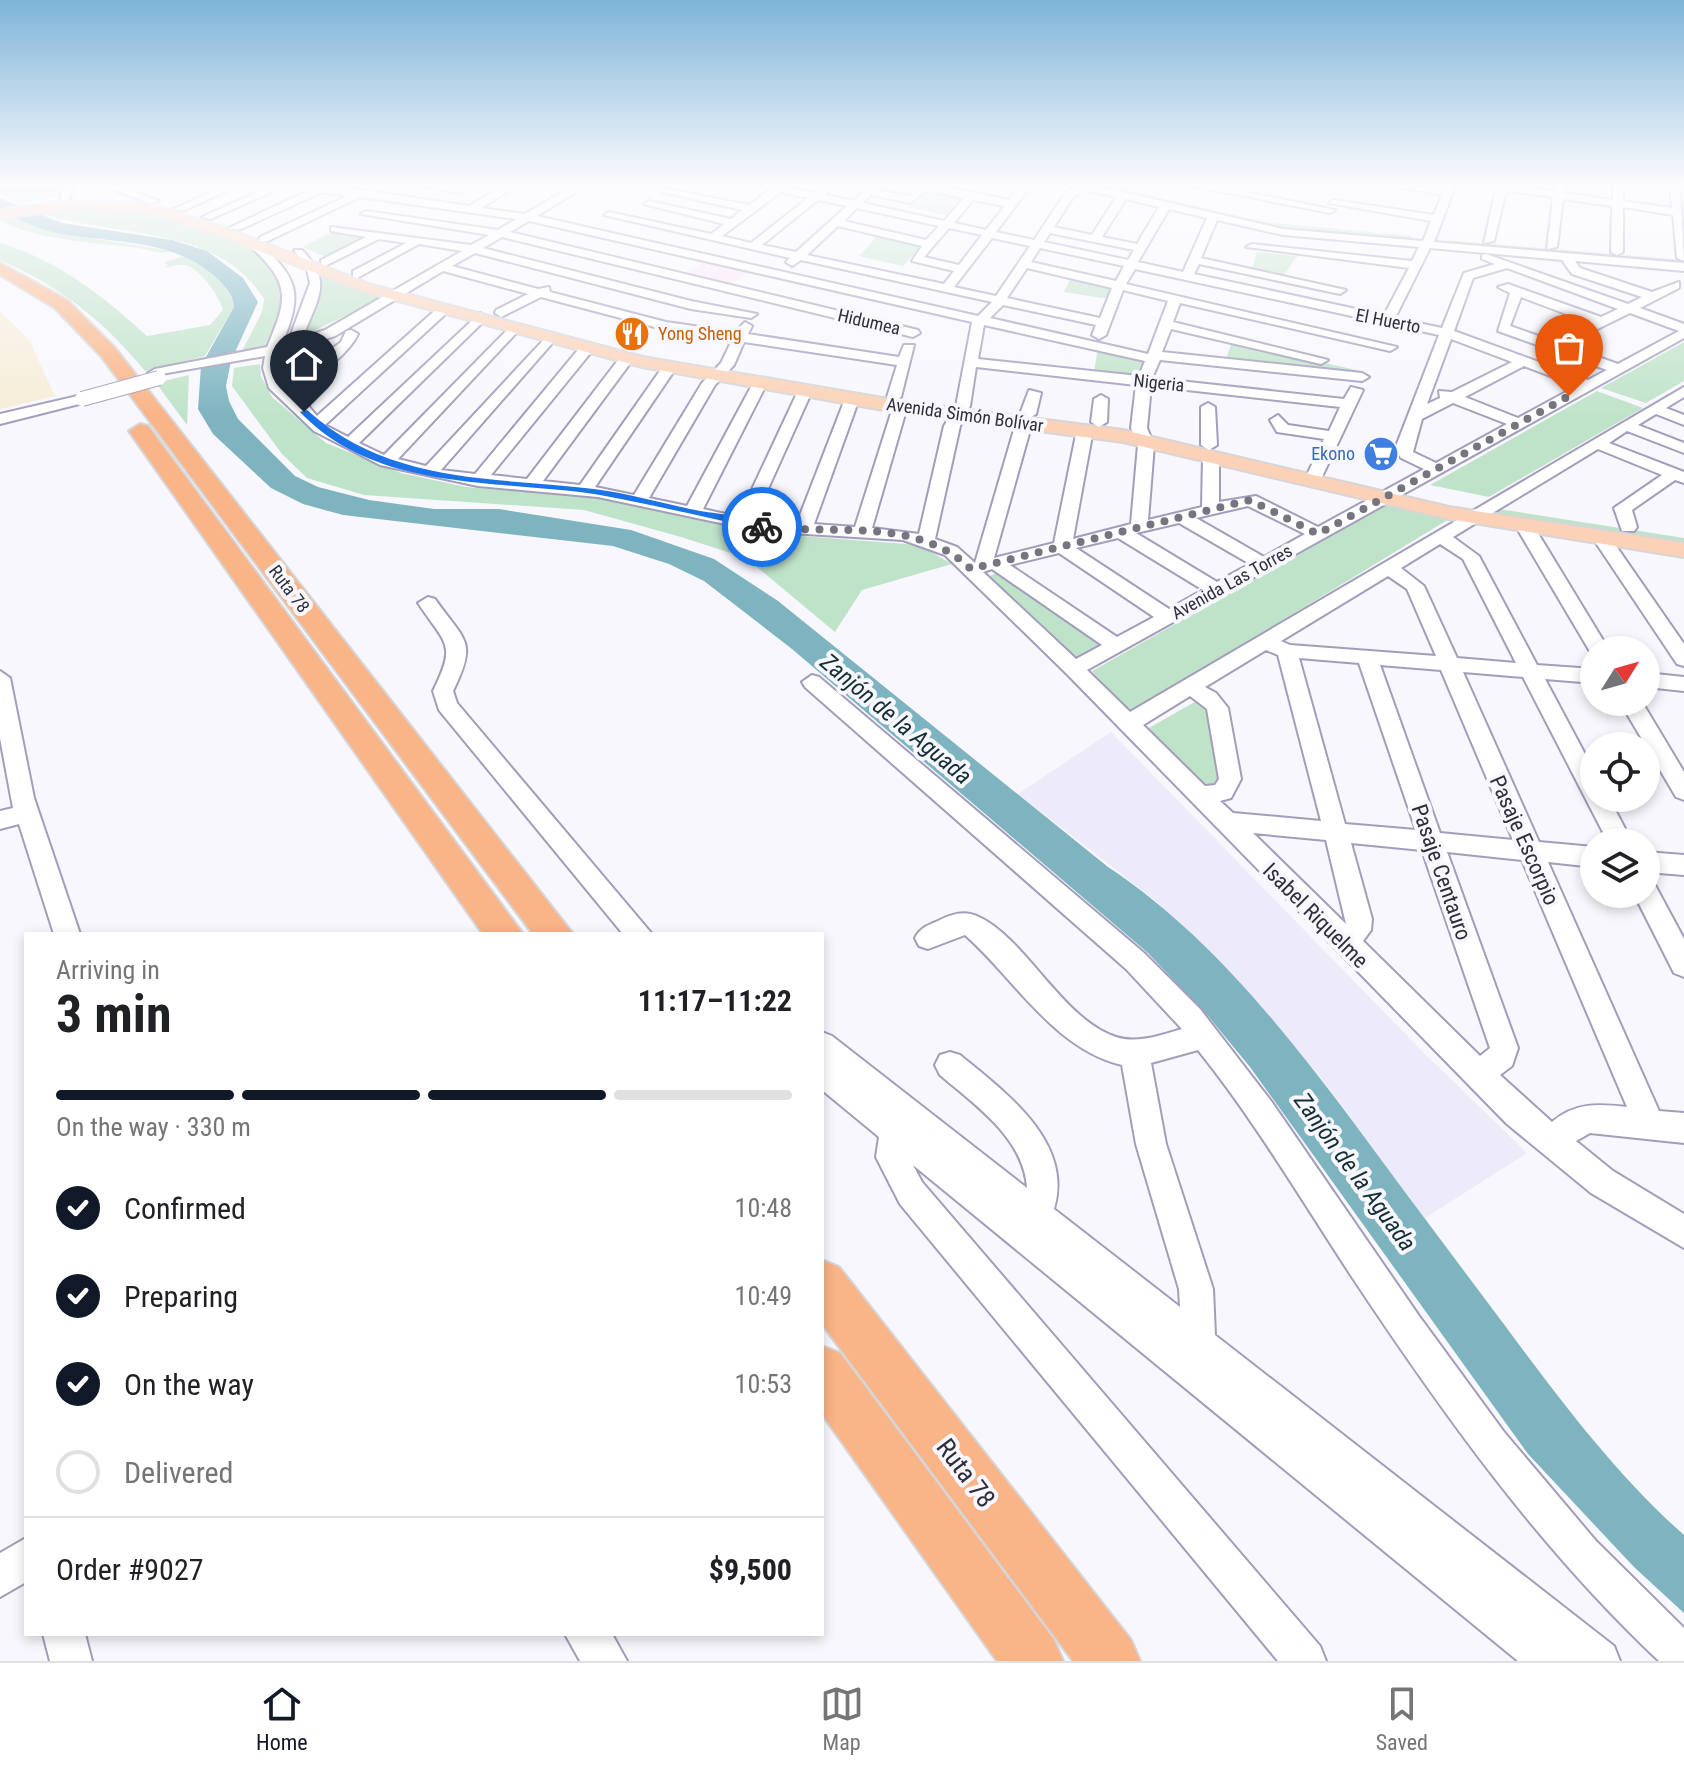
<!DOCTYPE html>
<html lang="en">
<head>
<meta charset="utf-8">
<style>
  body { margin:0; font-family:"Roboto Condensed",sans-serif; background:#f2f2f2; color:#202124; height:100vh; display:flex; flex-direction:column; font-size:30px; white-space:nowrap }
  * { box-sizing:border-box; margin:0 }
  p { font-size:26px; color:#757577 }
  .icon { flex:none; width:44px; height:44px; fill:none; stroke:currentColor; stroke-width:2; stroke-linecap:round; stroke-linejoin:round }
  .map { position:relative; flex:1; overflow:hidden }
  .drawer { position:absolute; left:24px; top:932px; width:800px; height:704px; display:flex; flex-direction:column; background:#fff; border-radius:0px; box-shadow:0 4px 12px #0003 }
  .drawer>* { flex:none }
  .needle { width:52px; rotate:53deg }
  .buttons { position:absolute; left:1580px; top:636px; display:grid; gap:16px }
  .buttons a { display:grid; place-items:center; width:80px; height:80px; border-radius:50%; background:#fff; box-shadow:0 4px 12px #0003; font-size:40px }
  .pin { position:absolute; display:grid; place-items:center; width:68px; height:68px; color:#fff; margin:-82px -34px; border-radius:50% 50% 50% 0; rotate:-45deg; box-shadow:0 0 8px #0007 }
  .pin .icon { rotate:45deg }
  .courier { position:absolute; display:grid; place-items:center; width:80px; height:80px; margin:-40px; border:6px solid #1a73e8; border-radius:50%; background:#fff; color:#222; box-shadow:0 2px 10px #0007 }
  .headline em { font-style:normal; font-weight:700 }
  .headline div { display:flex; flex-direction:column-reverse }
  .headline { display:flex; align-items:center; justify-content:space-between; height:136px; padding:0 32px }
  h1 { font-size:52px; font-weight:700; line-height:60px }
  .bar { display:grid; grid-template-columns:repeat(4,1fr); gap:12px 8px; align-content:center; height:96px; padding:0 32px }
  .bar i { height:10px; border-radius:6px; background:#e0e0e0 }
  .bar .on { background:#111827 }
  .bar p { grid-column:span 4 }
  .line { display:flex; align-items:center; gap:20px; padding:0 32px; border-top:2px solid #e0e0e0 }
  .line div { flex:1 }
  ol { padding:0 32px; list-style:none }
  li { display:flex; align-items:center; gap:24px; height:88px }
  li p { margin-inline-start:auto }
  li .icon { padding:8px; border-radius:50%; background:#111827; color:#fff; stroke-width:4 }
  li:last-child { color:#757577 }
  li i { width:44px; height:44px; border:4px solid #e0e0e0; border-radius:50% }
  .tab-bar { display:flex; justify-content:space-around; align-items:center; height:112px; border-top:2px solid #e0e0e0; background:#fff; font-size:22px; color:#757577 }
  .tab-bar a { display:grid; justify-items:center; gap:4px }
  .tab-bar .on { color:#111827 }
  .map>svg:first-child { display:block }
  .commercial { fill:#f7edd8 }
  .built { fill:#edeafa }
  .education { fill:#fae7f8 }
  .green { fill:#bfe3c9 }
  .water { fill:#7db4c0 }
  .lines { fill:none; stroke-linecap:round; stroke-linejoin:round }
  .minor-casing { stroke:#a39dbb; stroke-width:4 }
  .major-casing { stroke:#d6d5d8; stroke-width:4 }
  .highway-casing { stroke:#d6d5d8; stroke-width:4 }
  .minor { fill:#fff; fill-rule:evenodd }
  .major { fill:#fbd2b7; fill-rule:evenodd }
  .highway { fill:#f9b487; fill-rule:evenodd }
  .minor-bridge-casing { stroke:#a39dbb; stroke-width:16; stroke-linecap:butt }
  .minor-bridge { stroke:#fff; stroke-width:14 }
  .route { fill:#1a73e8 }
  .done { stroke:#76747e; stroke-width:8; stroke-dasharray:0 14.4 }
  .labels { text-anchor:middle; stroke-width:8; stroke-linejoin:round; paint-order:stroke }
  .far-street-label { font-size:18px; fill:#302e3a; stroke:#f8f7fd }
  .far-food-label { font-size:18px; fill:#c56008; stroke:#f8f7fd; text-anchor:start }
  .far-shop-label { font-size:18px; fill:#366cbe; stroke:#f8f7fd; text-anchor:end }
  .street-label { font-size:22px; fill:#302e3a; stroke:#f8f7fd }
  .water-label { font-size:24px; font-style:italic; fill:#132f35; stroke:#f8f7fd }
  .near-street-label { font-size:26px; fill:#302e3a; stroke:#f8f7fd }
</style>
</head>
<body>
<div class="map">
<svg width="1684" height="1661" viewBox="0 0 1684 1661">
  <rect width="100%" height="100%" fill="#f8f7fd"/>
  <path class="commercial" d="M0,311l29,29 26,56 -55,13z"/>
  <path class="built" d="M1111,732l313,321 103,100 -102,65 -107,-144 -93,-107 -69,-66 -138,-107z"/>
  <path class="education" d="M707,261l44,10 -23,14 -45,-11z"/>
  <path class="green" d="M0,184h62l-6,13 -36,6 -20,-10z
    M1078,184h24l163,38 146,14 2,6 -134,-12z
    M925,188l43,9 -20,19 -40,-9z
    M119,207c41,6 159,32 163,84 2,20 -11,41 -19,58l-22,4 21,-41 2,-13c-50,-79 -155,-59 -232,-89z
    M3,213l50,19 119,19c-14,4 -20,-1 -35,-3 -47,-6 -94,-7 -137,-27z
    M334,231l38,5 -44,22 -25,-11z
    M879,234l44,11 -20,21 -44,-10z
    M1446,240l238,20v5l-222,-19z
    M0,243c58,17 103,53 147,93l63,-11 13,-15c-3,-13 -24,-44 -39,-45 -6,-1 -14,2 -20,3l4,-3 -4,-3 21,-6c19,10 47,28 49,51l-29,49 -60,15c-41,-50 -85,-85 -145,-111z
    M1257,252l40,4 -14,20 -31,-6z
    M325,275l57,23 -77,37 16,-44 1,-14z
    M1071,277l42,10 -5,12 -44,-7z
    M1232,341l124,29 -2,4 -128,-14z
    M1684,342v39l-38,22 -45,-15z
    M1098,348l46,11 -7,18 -43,-5z
    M260,364l1,12 11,21 54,46 75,30 65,14 133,11 163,35 157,12 33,19 -90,26 -27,42 -89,-74 -65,-21 -97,-27 -220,-15 -57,-17 -25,-24 -50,-68 2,-18z
    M189,375l-2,50 -31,-42z
    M1597,391l46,17 -154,89 -59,-12z
    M1392,502l62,14 -324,197 -38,-42z
    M1499,509l185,29v8l-194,-30z
    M999,572l102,75 -25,14 -86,-85z
    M1200,699l8,6 12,74 -5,6 -14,-2 -54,-54z"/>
  <path class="water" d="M0,198l62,25 110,17 35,11 36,27 15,24 -27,59 -5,25 3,15 9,18 57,57 23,11 51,13 65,9h65l132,21 83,29 64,42 330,266c98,65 173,159 243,252 50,68 101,136 152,204 55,74 112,151 181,212v78l-50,-46 -106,-113 -278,-387 -42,-51 -60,-63 -356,-304 -88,-68 -35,-17 -56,-18 -270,-31 -40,-11 -32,-16 -58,-54 -15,-25 3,-43 33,-59c-1,-12 -6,-17 -14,-26 -45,-44 -106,-37 -163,-48 -20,-4 -38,-14 -57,-23z"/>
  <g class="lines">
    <defs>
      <path id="minor" d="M63,184h10l-3,14 -5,3 -5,-3z
        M97,184h16l46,17 -9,2z
        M228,184h14l-59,27 -9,-2z
        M275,184h14l-78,35 -9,-2z
        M322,184l147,22 38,-22h13l-39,24 44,6 51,-30h13l-52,32 441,100 14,-14 -191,-42 -9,6 -6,-4 4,-4 -186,-43 5,-3 102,22 13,-10 -80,-20 5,-3 82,18 11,-9 -80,-18 5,-3 82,16 22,-16 -16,-5h35l-2,3 26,6 9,-5 5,3 -3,4 28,6 19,-17h11l-6,6 31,6 13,-12h11l77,16 12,-16h11l-36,48 38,8 32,-48 9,-5 -7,-3h20l195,45 140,12 8,-20 -102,-18 5,-3 100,15 8,-20 -59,-11 61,5 2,-5h10l-22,58 250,21v8l-109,-10 5,7 72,24 27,-10v6l-39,20 44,16v14l-597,332 43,42 554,-325v10l-18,11 18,7v10l-28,-11 -18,11 46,18v10l-57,-22 -18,12 75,29v11l-9,-3 -43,30 5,17 -3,4h-12l-8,-23 48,-33 -64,-26 -145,88 26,19 58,109 57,4v14l-49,-4 49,92v27h15l23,44h-24l-85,-165 -60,-5 76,170 55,5v20l-46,-5 111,249 25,2v30l-94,-10 -14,8 37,30 71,43v34l-93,-55 -84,-69 -440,-450 -122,-119 -42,-15 -145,-9 -160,-34 -120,-11 -98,-21 -66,-34 -45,-43 -6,-20 2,-12 -115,20 -2,-3 7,-4 112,-22c21,-49 24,-63 -17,-101v-4h8c41,37 45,51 24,102l6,-2 22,-59 -3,-14 -13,-19h8c32,33 15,48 1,87l22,-7 137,-79 -43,-7 -62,34 -4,-1v-6l53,-28 -27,-4 -54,27 -4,-2v-4l45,-23 -35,-6v-4l140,18 18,-10 -128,-21 5,-3 132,19 18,-11 -156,-22 -92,44h-8v-4l87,-41 -25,-4 -83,38 -10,-2zM926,190l38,8 -20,23 -81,-18 8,-8 39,8zM1085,190l31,7 -24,38 -38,-8 20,-31zM781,192l27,6 -57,45 -29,-7zM1126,199l33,8 -22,37 -35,-7zM818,200l29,6 -51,46 -34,-7zM973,200l32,6 -19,24 -32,-7zM857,208l82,18 -13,14 -82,-19zM1169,209l38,9 -24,54 -45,-10zM1217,220l66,15 136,12 -7,14 -160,-17 -6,3 163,21 -25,47 -190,-41 5,-10 141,30 6,-4 -145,-32zM529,221l443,101 -16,84 -12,20 -25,108 -47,-6 35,-121 -7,-4 -7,4 -38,120 -41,-3 45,-125 -7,-4 -7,4 -48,124 -43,-3 58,-129 -7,-4 -7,4 -59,126 -36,-8 63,-124 -7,-4 -7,4 -65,121 -38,-8 66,-113 19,-20 10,-23 153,23 -10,32 7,4 7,-4 13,-52h-10l-5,12 -151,-23 4,-8 -7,-4 -10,10 -69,-10 -116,-30 -1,-5 -11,2 -86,-23 23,-13 216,56 60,9 6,-4 -66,-13 -208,-53 19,-11 411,100 7,-4 -2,-3 -408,-98zM838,226l84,20 -10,15 42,10 -10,13 -137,-29zM949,228l33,7 -23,30 -35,-8zM1050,233l84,17 -6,10 -84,-18zM992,238l38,8 -34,50 -42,-9zM1040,248l84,18 -8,15 -85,-19zM1430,248l132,12 10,14 70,23 -14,7 -142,-50 -4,1v4l13,5 -31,9 -22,55 -47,-10zM1027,268l85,20 -12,30 -93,-20zM1507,268l111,41 -17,8 -93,-33 -10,3 12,6 -12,38 109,39 -19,10 -134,-49 19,-53zM1135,269l304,66 -44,114 6,9 23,11 -106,58 -62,-31 -37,6v-46l-8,-5 -8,5 -1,51 -54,13 6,-75 -7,-17 4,-42 189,21 -11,24 -41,-6 -10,-10 -8,5 7,12 47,7 -20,42 8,5 8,-5 43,-91 -12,-3 -7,12 -192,-21 8,-18 202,21 7,-4 -7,-4 -200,-21 9,-23 150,35 7,-4 -155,-38 7,-19 210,48 7,-4 -271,-63zM443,271l85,23 -32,16 -1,3 6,4 40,-20 125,33 66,10 -11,23 -19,20 -68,112 -39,-8 81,-119 -2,-3h-10l-84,120 -37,-4 91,-123 -7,-4 -5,1 -95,124 -36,-4 101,-124v-6h-10l-107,129 -34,-4 114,-130v-6l-5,-1 -124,133 -28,-7 121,-129 2,-3 -7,-4 -130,132 -25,-12 126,-123 1,-3 -6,-4 -132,124 -23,-12 127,-117 -11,-3 -124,111c-18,-18 -25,-45 -17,-69l35,-11zM1123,290l45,11 -20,53 -158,-36 13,-13 93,20 -4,10 7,4 7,-4zM1521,297l69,26 -37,18 -43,-15zM1630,313l49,18 -61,33 -53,-19zM984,325l161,36 -6,15 -161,-17zM1451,339l61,23 -60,30 -13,-1 1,7 -13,6zM285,352l-2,29 3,7 -9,-20 2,-15zM1524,366l53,20 -59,32 -53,-21zM976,367l160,18 -5,43 7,17 -7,79 -58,15 20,-109 -8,-5 -8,5 -23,113 -60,15 38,-135 -8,-5 -8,5 -41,140 -18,-16 -22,-8 25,-113 10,-20zM1453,403l54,21 -71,39 -23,-11 9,-33zM1248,506l57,28 -41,23 -68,-39zM1179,523l71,41 -33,18 -81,-49zM1118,538l85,52 -34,19 -93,-61zM1440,544l23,15 53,104 -59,-5 -33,-72 -23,-18zM1059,553l95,64 -37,20 -107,-72zM992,569l110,76 -26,14 -93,-87zM1388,576l19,13 29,67 -146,-11 -9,-4zM1266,650l12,5 43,166 -88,-8 -13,-12 11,-3 10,-19 -13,-71 -12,-15 -11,-6zM1299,658l60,5 57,167 -71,-6zM1380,665l61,5 72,170 -73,-7zM1190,696l17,13 12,70 -4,6 -10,1 -62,-61zM1253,833l73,7 20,84zM1351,843l71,7 68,198 -10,8 -117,-115 8,-11 1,-11zM1447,852l75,8 105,247c-28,-3 -52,-5 -75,15l-52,-47 12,-9 6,-18z
        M410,184h30l24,6 -5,3z
        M1183,184h24l128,26 -5,3z
        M1475,184h33l46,7 1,-7h10l-1,9 49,7v-16h10v17l49,7 -2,-24h10l4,77 -7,-3 -4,-43 -50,-8v45l-6,3 -6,-3 1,-46 -49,-7 -6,48 -10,2 6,-52 -47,-6 -12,50 -10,2 12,-54z
        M351,330l7,4c-7,16 -38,45 -56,43v-6l39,-29 5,-11z
        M1029,390l12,3 -5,21 -8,5 -8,-5z
        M82,395l5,1v6l-87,22v-10z
        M1101,395l7,4 -1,23 -8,5 -8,-5 3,-23z
        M1208,403l7,4 2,38 -8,5 -8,-5v-38z
        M1524,520l9,5 76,125h-15l-2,5 -77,-130z
        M1601,532l6,1 77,111v22l-7,-2 -85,-127z
        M428,597l7,2c30,43 43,41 18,92l4,12 195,231h-29l-184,-224 -6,-19c24,-48 13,-46 -15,-88z
        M0,671l10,7 24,120 46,136h-26l-35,-110 -19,5v-18l13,-3 -13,-70z
        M1646,673l38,4v14l-38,-4z
        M812,675l7,2 325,276 56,56 71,92 148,215 85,116 92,109 88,87v33h-25c-121,-114 -216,-247 -307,-384 -50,-76 -97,-156 -154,-227l-47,13 15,81 47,145 2,46 399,311 6,15h-102l-605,-496 9,17 398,464 6,15h-48l-378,-457 -24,-47 3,-20 -57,-47v-58l10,4 195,152c-3,-50 -52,-83 -87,-113l-5,-10 5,-10 10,-3 10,3c46,38 114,87 94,154l126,98 -1,-18 -43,-145 -14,-79c-68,-16 -107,-86 -157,-130l-37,14 -9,-3 -4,-8c5,-10 13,-13 23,-17 14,-7 26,-11 41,-4 46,21 84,103 137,120 21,7 45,-2 66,-8l-56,-60 -321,-282 -3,-5z
        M1620,702h22l42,70v28l-8,-3z
        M1646,852l38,3v20l-38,-3z
        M1646,882l9,3 29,54v38l-10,-4 -40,-79h12z
        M26,1538v44l-26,15v-44z
        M43,1634h42l7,27h-42z
        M565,1634h47l15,27h-47z"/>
      <path id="major" d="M75,201l76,3 80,26 141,55 271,72 257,44 223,29 326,77 235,36v14l-235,-38 -326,-77 -223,-29 -258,-46 -280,-76 -141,-55 -76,-25 -70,-2 -75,9v-8z"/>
      <path id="highway" d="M0,263l67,37 48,48 458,586h-40l-432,-578 -46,-48 -55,-33z
        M140,424l8,2 375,508h-40l-354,-503z
        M822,1260l17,7 292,373 9,21h-67l-251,-337z
        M822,1346l18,7 214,287 9,21h-66l-175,-247z"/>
    </defs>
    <use href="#minor" class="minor-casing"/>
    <use href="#major" class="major-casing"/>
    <use href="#highway" class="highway-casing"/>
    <use href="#minor" class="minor"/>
    <use href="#major" class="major"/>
    <use href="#highway" class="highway"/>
    <defs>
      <path id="minor-bridge" d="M82,399l77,-21"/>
    </defs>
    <use href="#minor-bridge" class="minor-bridge-casing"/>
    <use href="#minor-bridge" class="minor-bridge"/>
  </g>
  <linearGradient id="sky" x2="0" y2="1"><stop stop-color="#7db4d8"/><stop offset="0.44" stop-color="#fcfbfe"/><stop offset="1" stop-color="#fcfbfe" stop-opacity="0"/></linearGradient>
  <rect width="1684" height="417" fill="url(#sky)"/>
  <path class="route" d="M307,410c82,74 184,67 287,79 32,4 64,13 96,20 23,5 56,6 76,18l-4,2c-54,-11 -108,-24 -162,-34 -101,-16 -223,-2 -300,-83z"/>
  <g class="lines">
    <path class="done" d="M762,527c69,8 154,-11 209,42l279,-69 68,34 251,-138"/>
  </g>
  <defs>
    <symbol id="restaurant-disc" viewBox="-11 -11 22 22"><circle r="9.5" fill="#e8710a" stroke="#f8f7fd"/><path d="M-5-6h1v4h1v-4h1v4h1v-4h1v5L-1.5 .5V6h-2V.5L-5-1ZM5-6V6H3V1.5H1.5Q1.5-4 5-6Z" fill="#fff"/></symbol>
    <symbol id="supermarket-disc" viewBox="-11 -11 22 22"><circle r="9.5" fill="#3f7fe0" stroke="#f8f7fd"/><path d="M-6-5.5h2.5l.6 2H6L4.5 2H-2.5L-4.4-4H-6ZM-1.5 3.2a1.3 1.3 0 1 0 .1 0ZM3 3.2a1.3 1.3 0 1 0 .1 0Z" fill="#fff"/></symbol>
  </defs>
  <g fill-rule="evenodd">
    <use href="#restaurant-disc" x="612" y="314" width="40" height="40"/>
    <use href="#supermarket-disc" x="1361" y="434" width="40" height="40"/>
  </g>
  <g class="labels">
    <g class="far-street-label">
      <text transform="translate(1388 321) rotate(11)" y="6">El Huerto</text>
      <text transform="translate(869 322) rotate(13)" y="6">Hidumea</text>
      <text transform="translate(1159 383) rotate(6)" y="6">Nigeria</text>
      <text transform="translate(965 415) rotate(8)" y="6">Avenida Simón Bolívar</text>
      <text transform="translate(1232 582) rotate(-29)" y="6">Avenida Las Torres</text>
      <text transform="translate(289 589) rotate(53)" y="6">Ruta 78</text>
    </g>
    <g class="far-food-label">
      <text x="658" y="340">Yong Sheng</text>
    </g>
    <g class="far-shop-label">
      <text x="1355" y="460">Ekono</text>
    </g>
    <g class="street-label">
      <text transform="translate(1525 840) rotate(66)" y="8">Pasaje Escorpio</text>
      <text transform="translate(1442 872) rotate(71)" y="8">Pasaje Centauro</text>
      <text transform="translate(1316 915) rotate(45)" y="8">Isabel Riquelme</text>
    </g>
    <g class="water-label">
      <text transform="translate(896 719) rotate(40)" y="8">Zanjón de la Aguada</text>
      <text transform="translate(1355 1172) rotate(54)" y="8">Zanjón de la Aguada</text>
    </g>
    <g class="near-street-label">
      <text transform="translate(966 1473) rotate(53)" y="9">Ruta 78</text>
    </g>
  </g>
</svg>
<div class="buttons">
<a><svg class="needle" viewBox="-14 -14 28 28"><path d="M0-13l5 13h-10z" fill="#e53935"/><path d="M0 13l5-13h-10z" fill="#757577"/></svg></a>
<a><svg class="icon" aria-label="locate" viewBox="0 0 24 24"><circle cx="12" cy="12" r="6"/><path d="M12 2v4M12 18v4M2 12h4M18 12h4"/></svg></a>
<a><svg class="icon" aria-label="layers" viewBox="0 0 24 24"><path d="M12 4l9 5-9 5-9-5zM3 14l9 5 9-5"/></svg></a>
</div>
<div class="pin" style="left:1569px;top:396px;background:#ea580c"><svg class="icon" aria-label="bag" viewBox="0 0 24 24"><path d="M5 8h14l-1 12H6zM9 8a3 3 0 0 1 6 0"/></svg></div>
<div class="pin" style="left:304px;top:412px;background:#1f2937"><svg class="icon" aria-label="home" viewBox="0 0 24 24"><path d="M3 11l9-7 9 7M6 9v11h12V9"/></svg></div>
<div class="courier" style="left:762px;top:527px"><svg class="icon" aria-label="bike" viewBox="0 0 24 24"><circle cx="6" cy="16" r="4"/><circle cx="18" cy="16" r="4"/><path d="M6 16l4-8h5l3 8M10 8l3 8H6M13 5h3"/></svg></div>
<section class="drawer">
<div class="headline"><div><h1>3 min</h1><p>Arriving in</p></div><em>11:17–11:22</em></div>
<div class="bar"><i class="on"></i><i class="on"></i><i class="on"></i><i></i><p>On the way · 330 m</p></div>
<ol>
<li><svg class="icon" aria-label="check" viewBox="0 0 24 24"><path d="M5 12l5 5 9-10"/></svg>Confirmed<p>10:48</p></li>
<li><svg class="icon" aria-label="check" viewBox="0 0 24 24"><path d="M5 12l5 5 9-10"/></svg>Preparing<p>10:49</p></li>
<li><svg class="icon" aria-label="check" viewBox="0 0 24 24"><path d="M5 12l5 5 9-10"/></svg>On the way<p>10:53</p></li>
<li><i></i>Delivered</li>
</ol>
<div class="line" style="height:104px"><div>Order #9027</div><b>$9,500</b></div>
</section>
</div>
<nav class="tab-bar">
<a class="on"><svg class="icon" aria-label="home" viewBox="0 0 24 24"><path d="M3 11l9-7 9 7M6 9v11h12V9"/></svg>Home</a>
<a><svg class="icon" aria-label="map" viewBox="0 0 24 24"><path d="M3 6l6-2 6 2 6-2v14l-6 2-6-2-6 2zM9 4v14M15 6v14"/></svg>Map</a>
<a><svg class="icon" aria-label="saved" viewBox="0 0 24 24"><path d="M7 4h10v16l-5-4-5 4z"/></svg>Saved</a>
</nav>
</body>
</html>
